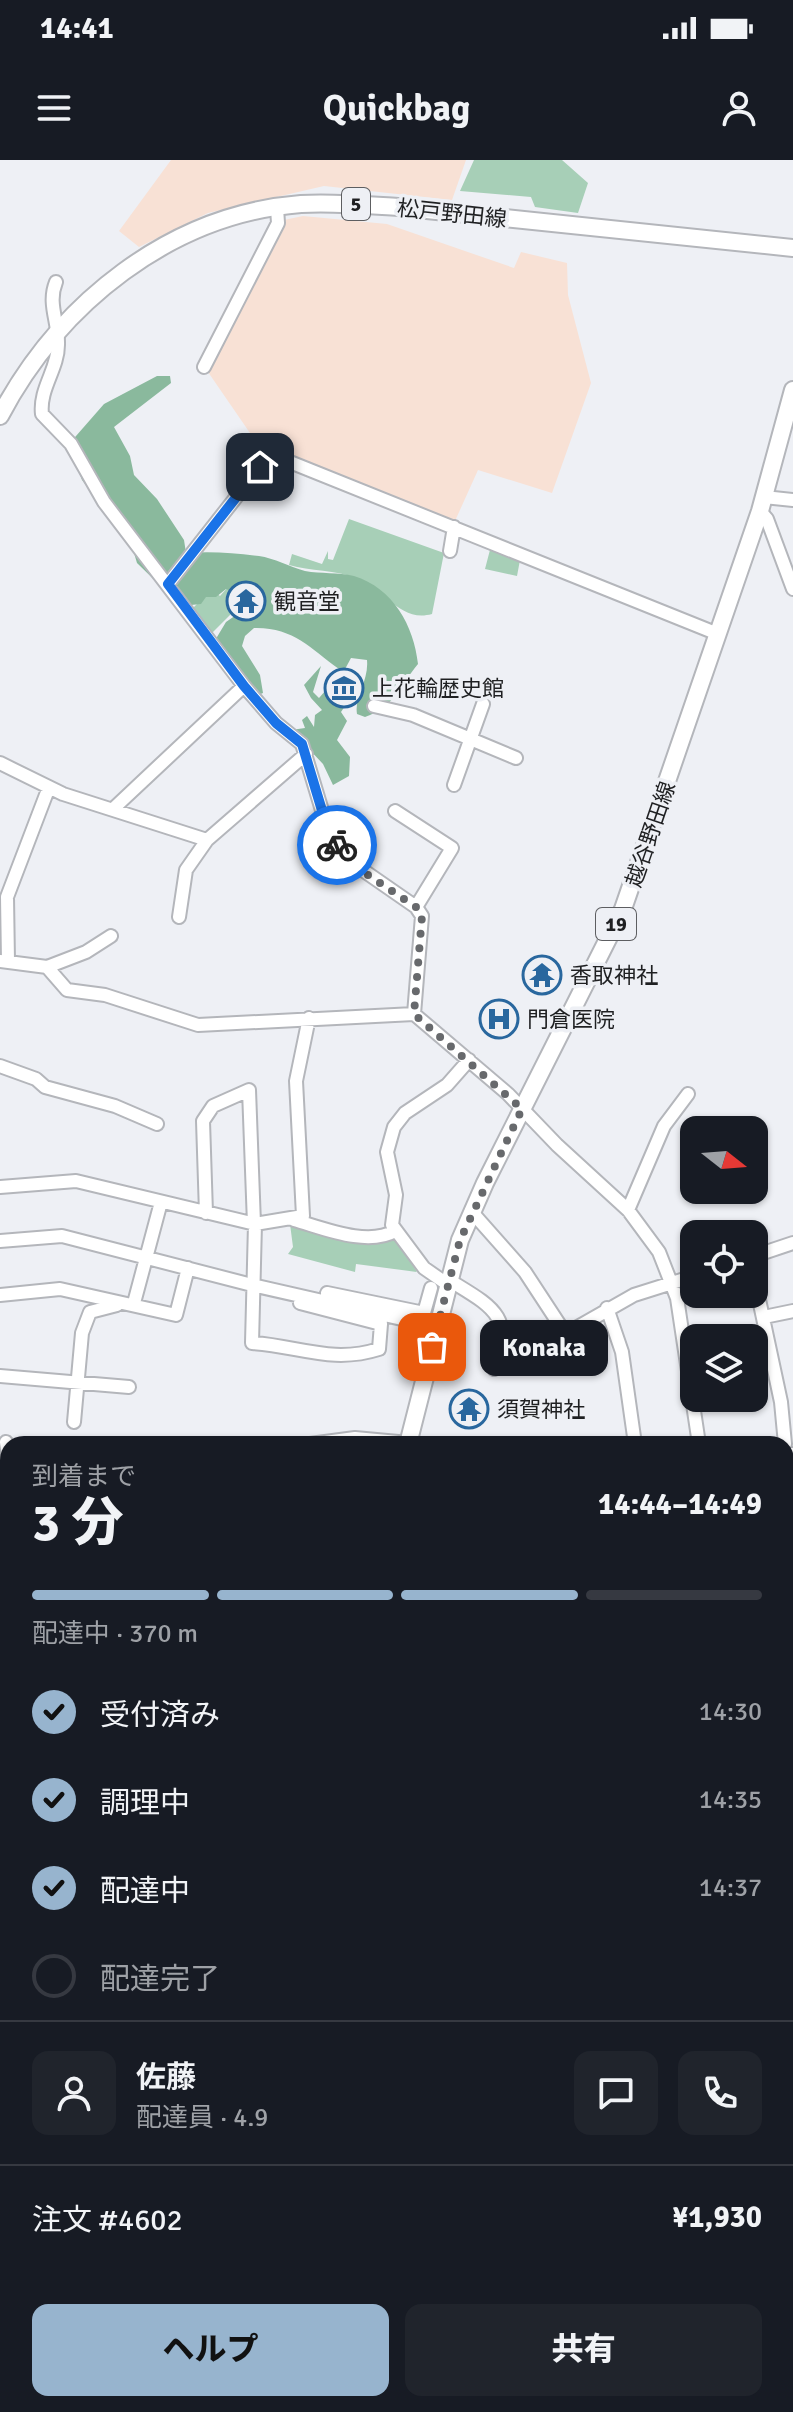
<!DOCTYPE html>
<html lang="ja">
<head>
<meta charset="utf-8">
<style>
  body { margin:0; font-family:Signika,"Noto Sans JP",sans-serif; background:#20242c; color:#f1f3f6; height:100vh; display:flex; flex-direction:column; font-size:30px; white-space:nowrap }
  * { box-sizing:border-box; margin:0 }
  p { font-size:26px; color:#9ea1a6 }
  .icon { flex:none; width:44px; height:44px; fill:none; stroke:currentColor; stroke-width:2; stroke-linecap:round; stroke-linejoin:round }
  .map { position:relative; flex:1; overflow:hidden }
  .side { position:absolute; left:0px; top:1276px; width:794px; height:976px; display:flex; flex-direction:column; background:#171b24; border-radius:24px 24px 0 0; box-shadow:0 2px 6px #0004 }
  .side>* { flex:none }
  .needle { width:52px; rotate:107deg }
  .controls { position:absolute; left:680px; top:956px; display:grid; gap:16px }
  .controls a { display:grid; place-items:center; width:88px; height:88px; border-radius:16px; background:#171b24; box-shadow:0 2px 6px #0004; font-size:40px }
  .pin { position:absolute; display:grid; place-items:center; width:68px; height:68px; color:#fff; margin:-34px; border-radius:16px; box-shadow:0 4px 12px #0006 }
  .courier { position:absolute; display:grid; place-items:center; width:80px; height:80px; margin:-40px; border:6px solid #1a73e8; border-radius:50%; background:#fff; color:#222; box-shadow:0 2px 10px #0007 }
  .bubble { position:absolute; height:56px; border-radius:16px; background:#171b24; box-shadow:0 2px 6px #0004; font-size:26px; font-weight:800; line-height:56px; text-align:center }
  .headline em { font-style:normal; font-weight:800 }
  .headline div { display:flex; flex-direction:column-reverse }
  .headline { display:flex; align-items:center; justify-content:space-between; height:136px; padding:0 32px }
  h1 { font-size:52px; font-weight:800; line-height:60px }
  .bar { display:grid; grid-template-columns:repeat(4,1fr); gap:12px 8px; align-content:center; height:96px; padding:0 32px }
  .bar i { height:10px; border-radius:6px; background:#363941 }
  .bar .selected { background:#97b4ce }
  .bar p { grid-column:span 4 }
  .line { display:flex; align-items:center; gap:20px; padding:0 32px; border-top:2px solid #363941 }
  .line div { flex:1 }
  .round { display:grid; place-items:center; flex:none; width:84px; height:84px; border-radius:16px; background:#20242c }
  ol { padding:0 32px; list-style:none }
  li { display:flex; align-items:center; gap:24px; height:88px }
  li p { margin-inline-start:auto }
  li .icon { padding:8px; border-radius:50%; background:#97b4ce; color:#111; stroke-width:4 }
  li:last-child { color:#9ea1a6 }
  li i { width:44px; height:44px; border:4px solid #363941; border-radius:50% }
  .action { display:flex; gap:16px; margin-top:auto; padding:16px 32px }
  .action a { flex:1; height:92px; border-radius:16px; background:#97b4ce; color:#111; font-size:32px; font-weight:800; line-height:92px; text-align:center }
  .action a+a { background:#20242c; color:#f1f3f6 }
  .status { display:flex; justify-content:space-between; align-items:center; height:56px; padding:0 40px; background:#171b24; direction:ltr }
  .status svg { height:22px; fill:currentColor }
  header { display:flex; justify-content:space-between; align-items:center; height:104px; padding:0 32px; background:#171b24; font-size:36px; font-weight:800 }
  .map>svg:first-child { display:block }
  .industrial { fill:#f8e1d5 }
  .green { fill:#a7cfb7 }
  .forest { fill:#8ab99d }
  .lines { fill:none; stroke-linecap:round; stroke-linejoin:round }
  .minor-casing { stroke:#b4b6bb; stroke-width:16 }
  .major-casing { stroke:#b4b6bb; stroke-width:20 }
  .minor { stroke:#fff; stroke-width:12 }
  .major { stroke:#fff; stroke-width:16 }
  .rail { stroke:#656669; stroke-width:3; stroke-dasharray:12 6; stroke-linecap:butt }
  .done { stroke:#67696c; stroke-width:8; stroke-dasharray:0 14.4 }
  .route { stroke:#1a73e8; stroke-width:10 }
  .labels { text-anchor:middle; stroke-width:7; stroke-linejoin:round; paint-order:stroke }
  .shield { fill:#eef0f5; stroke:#5d5e61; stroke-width:2 }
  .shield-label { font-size:20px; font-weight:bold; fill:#1f2022 }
  .street-label { font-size:22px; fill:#1f2022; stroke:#eef0f5 }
  .poi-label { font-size:22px; fill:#1f2022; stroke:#eef0f5; text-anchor:start }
</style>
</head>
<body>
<div class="status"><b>14:41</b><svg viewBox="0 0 49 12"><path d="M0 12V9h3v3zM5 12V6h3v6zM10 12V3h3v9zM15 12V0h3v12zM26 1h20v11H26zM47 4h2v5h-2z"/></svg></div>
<header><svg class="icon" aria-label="menu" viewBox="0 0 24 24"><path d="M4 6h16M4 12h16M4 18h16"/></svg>Quickbag<svg class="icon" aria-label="person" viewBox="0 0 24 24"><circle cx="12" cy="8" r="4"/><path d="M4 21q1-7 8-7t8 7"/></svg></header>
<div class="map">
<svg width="793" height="2252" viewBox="0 0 793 2252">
  <rect width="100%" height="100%" fill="#eef0f5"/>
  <path class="industrial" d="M171,0h295l-14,40 -128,-14 -116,27 -69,34 -20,-16z
    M303,56l84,8 127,44 7,-16 46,11 1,32 23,88 -39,110 -74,-23 -23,51 -196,-75 -51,-74 76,-152z
    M8,1903v341h195l-3,8h-200v-347z
    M345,2244h380l-2,8h-390z"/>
  <path class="green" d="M474,0h88l26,23 -10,30 -43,-6 -4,-10 -71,-6z
    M349,359l95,34 -12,61c-33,9 -47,-26 -75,-36 -21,-8 -47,-7 -68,-13l3,-11 30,10 6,-13v8l5,1z
    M491,386l29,14 -3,16 -32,-7z
    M229,426l11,10 -6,8 3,4 -26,26 -19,-25 20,-20 8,7z
    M290,1064l105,13 22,35 -61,-8 -1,8 -67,-18 5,-7z"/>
  <path class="forest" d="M157,216h13l1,7 -57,44 16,29 4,19 23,24 27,41 2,13c26,-2 48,0 73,3 15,2 31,11 46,15 16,3 33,1 49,5 39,12 60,50 64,88 -19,23 -24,43 -53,53l-8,-3c-3,-17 12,-33 10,-54l-16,-2 -7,13 -5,-2c-29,-21 -46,-42 -85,-41l-9,8 -3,10 18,29 3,18 -7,3 -42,-54 12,-20 13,-9 3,-17 -16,-7 -10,8h-10l-5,7 -20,2 -44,-43 -6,-20 -49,-63 -13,-36 35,-40z
    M321,506l-8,26 6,6 7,-8 8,12h7l4,4 -4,6 6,9 -10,19 13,17 -1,19 -16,9 -10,-21 -32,-34 14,-2 -3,-8 5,-4 7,11 1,-12 7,-5 -11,-12 -7,-13z"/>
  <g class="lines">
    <defs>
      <path id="minor" d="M56,122c-9,22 3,40 2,63 0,24 -19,44 -16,69l29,30 33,58 140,184 32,37 26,21 28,93 24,27 62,43 6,9 -8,98
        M204,207l74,-144 -1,-15
        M764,337l29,3
        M760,351l7,8 26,70
        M450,391l4,-24
        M168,424l102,-130 448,180
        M374,546l39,9 103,43
        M0,603l63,31 144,46
        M454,625l29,-81
        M113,649l131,-123
        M395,651l57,37 -36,59
        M179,757l7,-47 21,-30 99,-86
        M0,801l47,6 20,23 38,5 93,30 216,-11 94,80 49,51 71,65 31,42 18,46 22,146
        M8,801l-1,-64 42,-110
        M47,807l39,-15 25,-16
        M0,906l36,13 9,8 70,19 42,18
        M0,1027l76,-6 179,43 48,-8 -7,-135 13,-63
        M628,1050l36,-84 24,-32
        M471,1051l54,61 38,58 6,2 65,-37 60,-19
        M206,1053l-3,-92 10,-15 36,-16 5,134
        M294,1060c29,8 73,27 101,11
        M255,1064l-3,119c47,3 80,21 127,6l2,-25 -81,-21
        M0,1081l62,-5 190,49 185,42
        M754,1096l39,-13
        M754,1116l27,126 4,42
        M449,1120c42,26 67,36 45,89
        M447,1124l-23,-16 -32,-43 4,-30 -9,-43 7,-25 11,-14 42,-28 22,-25
        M327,1133l97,20 7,-25
        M0,1135l60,-6 116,26 12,-47
        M134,1143l27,-101
        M607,1148l15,44 13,92
        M764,1157l29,-6
        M0,1216l129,11
        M74,1262l8,-89 8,-21 27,-7
        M6,1282l2,14
        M310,1284l45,-6 54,5
        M0,1384l8,-3
        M0,1504l8,-1
        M0,1558l8,-4
        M786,1620l7,-17
        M0,1754l8,-5
        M786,1820h7
        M0,1861l8,20
        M0,1894l8,-2
        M786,1955l7,1
        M786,2142l7,-40
        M786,2165l7,3
        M223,2252l16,-8
        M760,2252l2,-8"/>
      <path id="major" d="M0,256c59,-112 170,-202 301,-212 32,-2 65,1 97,3l395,41
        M408,1284l52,-204 25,-57 138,-274 137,-398 33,-121
        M786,1296h7
        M287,2252l1,-8"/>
    </defs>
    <use href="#minor" class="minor-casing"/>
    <use href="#major" class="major-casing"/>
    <use href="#minor" class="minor"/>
    <use href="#major" class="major"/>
    <path class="rail" d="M786,1988l7,-3
      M302,2252l10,-8"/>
  </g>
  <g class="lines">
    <path class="done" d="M337,685l28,28 51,34 6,9 -8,98 108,95 -62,131 -28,107"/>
    <path class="route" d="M260,307l-92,117 76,102 32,37 26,21 28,93 7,8"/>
  </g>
  <defs>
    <symbol id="temple-ring" viewBox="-11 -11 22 22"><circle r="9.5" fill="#eef0f5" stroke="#29679e" stroke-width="1.5"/><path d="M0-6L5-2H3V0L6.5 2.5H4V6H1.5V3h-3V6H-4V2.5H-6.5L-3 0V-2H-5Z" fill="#29679e"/></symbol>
    <symbol id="museum-ring" viewBox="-11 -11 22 22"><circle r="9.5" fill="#eef0f5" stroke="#29679e" stroke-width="1.5"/><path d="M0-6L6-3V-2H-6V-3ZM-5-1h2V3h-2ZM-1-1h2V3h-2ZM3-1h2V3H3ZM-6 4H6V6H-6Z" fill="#29679e"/></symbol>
    <symbol id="hospital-ring" viewBox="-11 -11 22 22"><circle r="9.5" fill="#eef0f5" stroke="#29679e" stroke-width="1.5"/><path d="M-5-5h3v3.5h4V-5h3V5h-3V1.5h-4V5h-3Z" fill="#29679e"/></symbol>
  </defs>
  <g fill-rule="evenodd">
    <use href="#temple-ring" x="224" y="419" width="44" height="44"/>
    <use href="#museum-ring" x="322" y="506" width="44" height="44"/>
    <use href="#temple-ring" x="520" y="793" width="44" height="44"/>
    <use href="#hospital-ring" x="477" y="837" width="44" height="44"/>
    <use href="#temple-ring" x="447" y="1227" width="44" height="44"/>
  </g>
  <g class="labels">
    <g class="shield">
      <rect x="342" y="28" width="28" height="32" rx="6"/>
      <rect x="596" y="748" width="40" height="32" rx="6"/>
    </g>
    <g class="shield-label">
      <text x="356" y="51">5</text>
      <text x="616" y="771">19</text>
    </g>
    <g class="street-label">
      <text transform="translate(452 53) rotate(6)" y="8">松戸野田線</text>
      <text transform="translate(650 674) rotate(-71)" y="8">越谷野田線</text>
    </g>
    <g class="poi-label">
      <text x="274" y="449">観音堂</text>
      <text x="372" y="536">上花輪歴史館</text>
      <text x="570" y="823">香取神社</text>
      <text x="527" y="867">門倉医院</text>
      <text x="497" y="1257">須賀神社</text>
    </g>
  </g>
</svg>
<div class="controls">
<a><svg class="needle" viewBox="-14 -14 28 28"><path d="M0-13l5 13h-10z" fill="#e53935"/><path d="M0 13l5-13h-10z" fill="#9ea1a6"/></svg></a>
<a><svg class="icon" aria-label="locate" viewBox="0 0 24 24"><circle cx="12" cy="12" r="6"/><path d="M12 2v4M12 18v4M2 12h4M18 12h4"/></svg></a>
<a><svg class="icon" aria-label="layers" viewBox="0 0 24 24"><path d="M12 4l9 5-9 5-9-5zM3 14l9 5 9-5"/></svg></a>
</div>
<div class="pin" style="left:432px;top:1187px;background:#ea580c"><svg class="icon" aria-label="bag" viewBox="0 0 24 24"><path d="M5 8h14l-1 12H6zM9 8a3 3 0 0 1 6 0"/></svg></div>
<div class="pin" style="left:260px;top:307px;background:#1f2937"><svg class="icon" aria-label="home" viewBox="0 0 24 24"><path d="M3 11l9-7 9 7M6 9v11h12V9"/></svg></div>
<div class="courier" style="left:337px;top:685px"><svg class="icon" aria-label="bike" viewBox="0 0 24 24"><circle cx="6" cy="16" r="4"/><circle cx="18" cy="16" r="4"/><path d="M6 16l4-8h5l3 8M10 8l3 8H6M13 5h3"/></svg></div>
<div class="bubble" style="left:480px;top:1160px;width:128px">Konaka</div>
<section class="side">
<div class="headline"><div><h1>3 分</h1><p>到着まで</p></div><em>14:44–14:49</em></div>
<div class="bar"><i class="selected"></i><i class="selected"></i><i class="selected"></i><i></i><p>配達中 · 370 m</p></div>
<ol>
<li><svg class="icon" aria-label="check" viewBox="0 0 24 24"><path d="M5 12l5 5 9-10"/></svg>受付済み<p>14:30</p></li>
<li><svg class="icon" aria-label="check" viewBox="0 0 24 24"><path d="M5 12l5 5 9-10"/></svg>調理中<p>14:35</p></li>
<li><svg class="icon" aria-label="check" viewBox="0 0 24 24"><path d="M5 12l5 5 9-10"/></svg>配達中<p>14:37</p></li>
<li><i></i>配達完了</li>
</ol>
<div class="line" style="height:144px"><a class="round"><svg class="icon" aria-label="person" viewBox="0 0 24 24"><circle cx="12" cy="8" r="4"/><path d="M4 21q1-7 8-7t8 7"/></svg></a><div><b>佐藤</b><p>配達員 · 4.9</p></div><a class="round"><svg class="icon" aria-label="chat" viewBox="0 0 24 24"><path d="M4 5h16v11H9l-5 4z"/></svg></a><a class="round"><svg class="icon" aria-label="phone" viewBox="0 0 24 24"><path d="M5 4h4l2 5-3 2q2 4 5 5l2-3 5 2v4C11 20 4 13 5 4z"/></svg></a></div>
<div class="line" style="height:104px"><div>注文 #4602</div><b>¥1,930</b></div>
<div class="action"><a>ヘルプ</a><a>共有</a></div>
</section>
</div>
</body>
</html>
